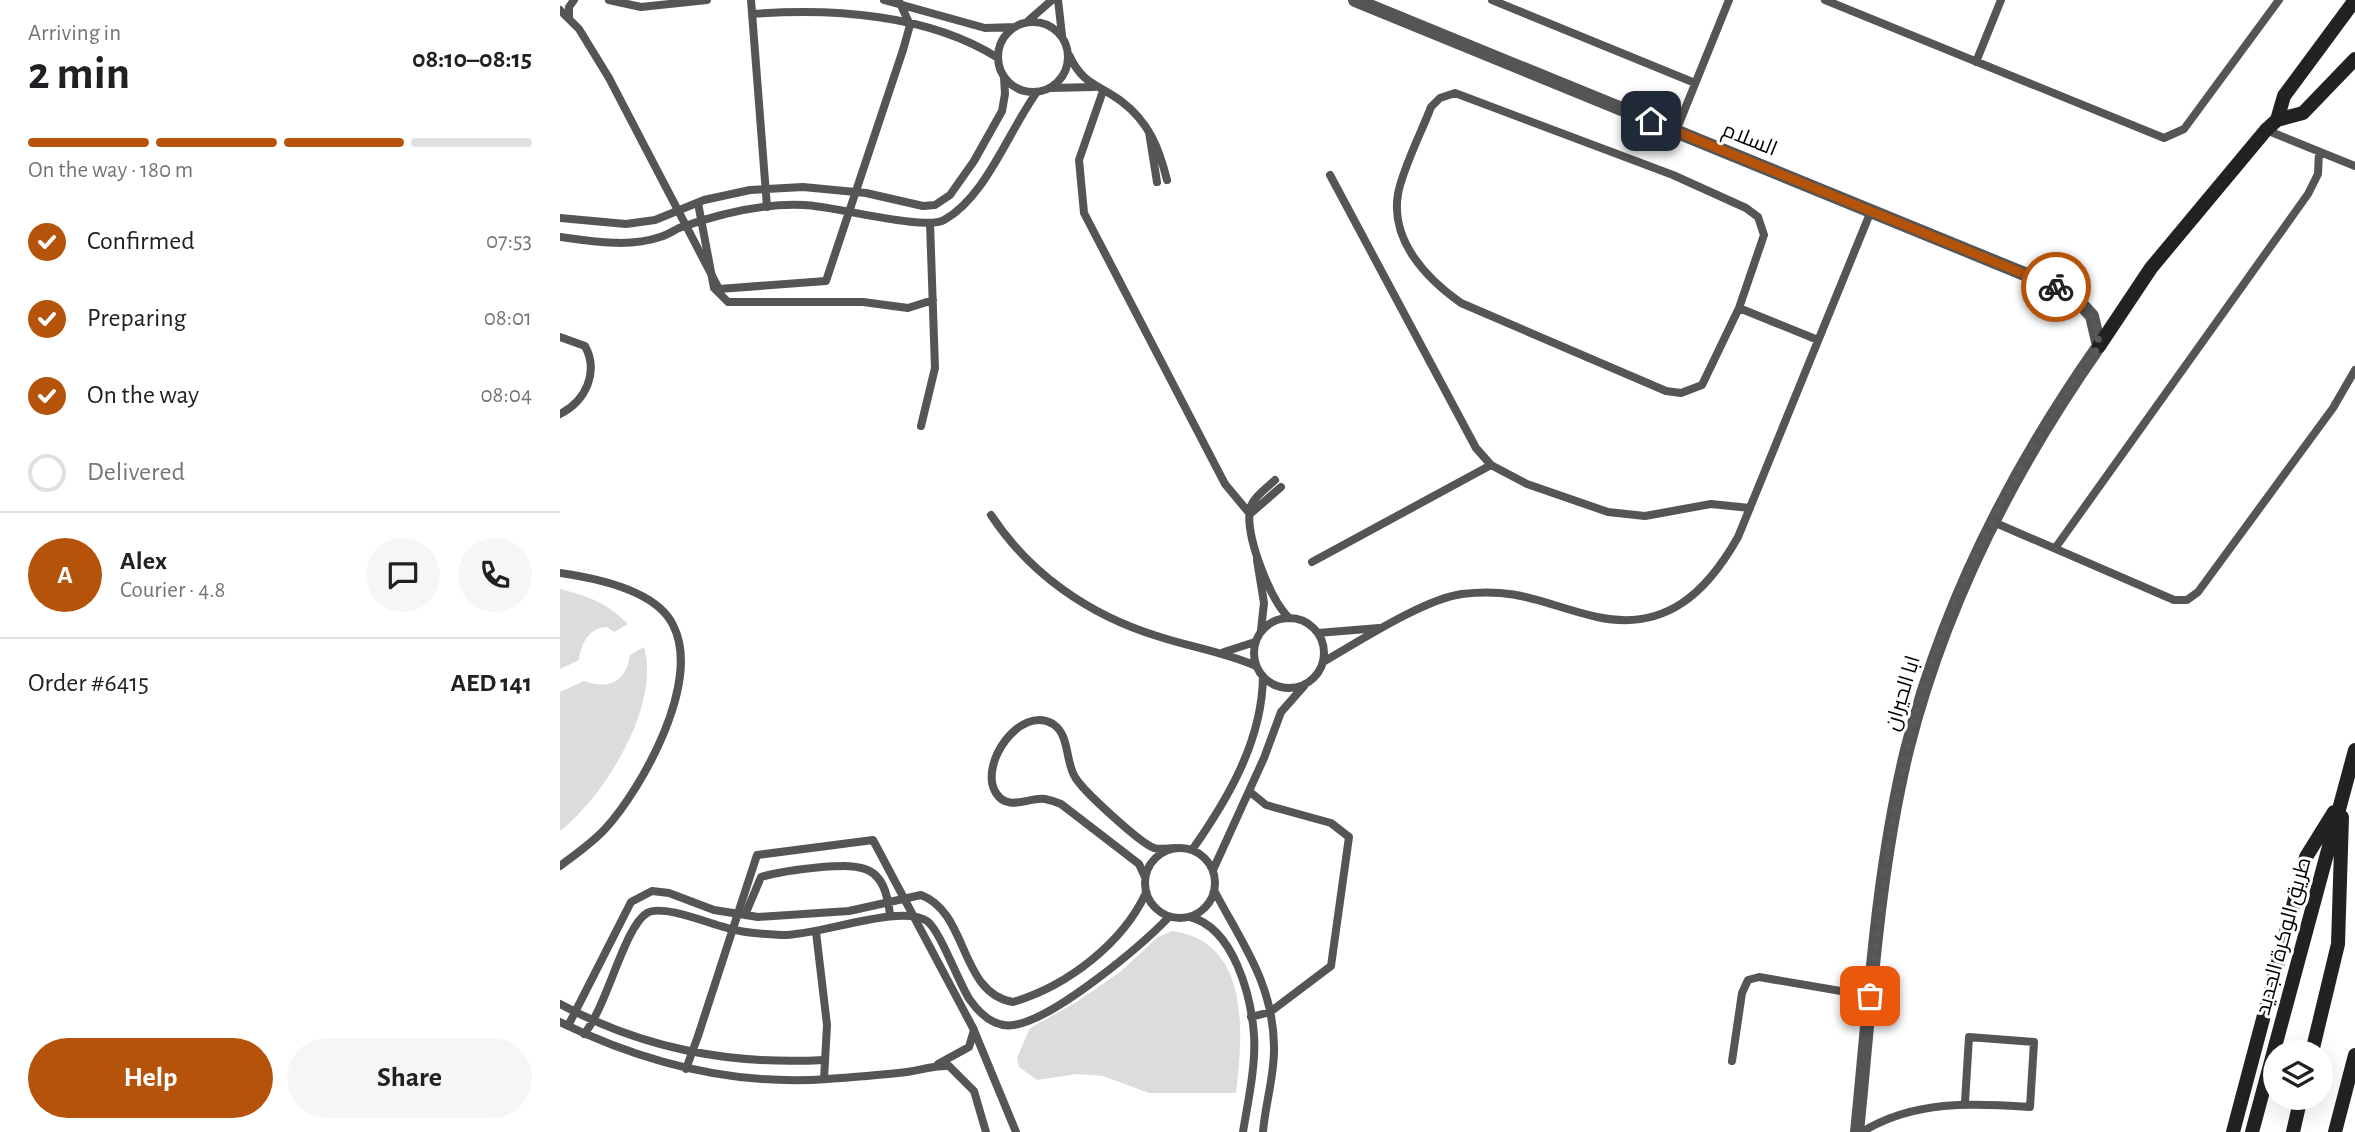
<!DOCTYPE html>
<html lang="en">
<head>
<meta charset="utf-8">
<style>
  body { margin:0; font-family:"Alegreya Sans",Cairo,sans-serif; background:#f6f6f6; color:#202124; height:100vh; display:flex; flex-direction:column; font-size:26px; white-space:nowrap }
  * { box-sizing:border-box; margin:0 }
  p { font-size:23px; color:#757577 }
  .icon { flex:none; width:38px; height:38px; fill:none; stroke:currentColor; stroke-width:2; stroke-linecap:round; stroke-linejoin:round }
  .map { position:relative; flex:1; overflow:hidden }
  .side { display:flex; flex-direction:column; background:#fff; width:560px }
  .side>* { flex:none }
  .fabs { position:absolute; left:1703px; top:1040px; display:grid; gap:14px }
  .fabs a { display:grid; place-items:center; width:70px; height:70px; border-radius:50%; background:#fff; box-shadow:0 7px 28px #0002; font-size:35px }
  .pin { position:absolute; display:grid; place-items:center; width:60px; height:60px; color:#fff; margin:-30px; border-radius:14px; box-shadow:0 4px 10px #0006 }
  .courier { position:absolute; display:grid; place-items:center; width:70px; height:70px; margin:-35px; border:5px solid #b45309; border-radius:50%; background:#fff; color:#222; box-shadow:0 2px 9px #0007 }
  .headline em { font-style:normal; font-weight:700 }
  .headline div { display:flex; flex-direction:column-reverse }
  .headline { display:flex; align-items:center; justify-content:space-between; height:119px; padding:0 28px }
  h1 { font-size:46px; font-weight:700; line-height:52px }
  .bar { display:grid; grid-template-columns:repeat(4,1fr); gap:10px 7px; align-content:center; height:84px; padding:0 28px }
  .bar i { height:9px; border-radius:5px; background:#e0e0e0 }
  .bar .on { background:#b45309 }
  .bar p { grid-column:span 4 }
  .line { display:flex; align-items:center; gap:18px; padding:0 28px; border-top:2px solid #e0e0e0 }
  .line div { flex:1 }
  .round { display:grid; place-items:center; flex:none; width:74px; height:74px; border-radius:37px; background:#f6f6f6 }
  ol { padding:0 28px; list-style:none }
  li { display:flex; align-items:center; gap:21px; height:77px }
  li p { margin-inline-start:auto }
  li .icon { padding:7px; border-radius:50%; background:#b45309; color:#fff; stroke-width:4 }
  li:last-child { color:#757577 }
  li i { width:38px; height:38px; border:4px solid #e0e0e0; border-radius:50% }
  .cta { display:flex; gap:14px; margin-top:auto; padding:14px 28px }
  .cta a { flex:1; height:80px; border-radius:42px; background:#b45309; color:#fff; font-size:28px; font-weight:700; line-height:80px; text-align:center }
  .cta a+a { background:#f6f6f6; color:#202124 }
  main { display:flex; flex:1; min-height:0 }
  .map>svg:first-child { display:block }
  .green { fill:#dcdcdc }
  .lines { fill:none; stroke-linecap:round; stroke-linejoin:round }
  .lane { stroke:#555; stroke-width:8 }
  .street { stroke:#555; stroke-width:14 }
  .secondary { stroke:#222; stroke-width:14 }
  .lane-bridge { stroke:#555; stroke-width:8 }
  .done { stroke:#595959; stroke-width:7; stroke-dasharray:0 12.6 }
  .route { stroke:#b45309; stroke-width:9 }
  .labels { text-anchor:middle; stroke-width:6; stroke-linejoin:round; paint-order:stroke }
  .street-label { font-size:21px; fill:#000; stroke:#fff }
</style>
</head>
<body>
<main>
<section class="side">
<div class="headline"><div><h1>2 min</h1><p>Arriving in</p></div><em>08:10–08:15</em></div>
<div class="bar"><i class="on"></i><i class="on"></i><i class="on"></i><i></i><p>On the way · 180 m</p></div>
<ol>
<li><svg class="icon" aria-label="check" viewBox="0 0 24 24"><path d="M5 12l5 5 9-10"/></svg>Confirmed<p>07:53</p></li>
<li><svg class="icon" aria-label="check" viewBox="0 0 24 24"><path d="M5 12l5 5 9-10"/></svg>Preparing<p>08:01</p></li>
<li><svg class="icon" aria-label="check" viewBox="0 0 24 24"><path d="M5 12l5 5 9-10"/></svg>On the way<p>08:04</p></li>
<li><i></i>Delivered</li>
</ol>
<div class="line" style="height:126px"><b class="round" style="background:#b45309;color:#fff">A</b><div><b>Alex</b><p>Courier · 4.8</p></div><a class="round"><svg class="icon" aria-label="chat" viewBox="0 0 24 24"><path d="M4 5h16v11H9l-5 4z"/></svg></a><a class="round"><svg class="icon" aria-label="phone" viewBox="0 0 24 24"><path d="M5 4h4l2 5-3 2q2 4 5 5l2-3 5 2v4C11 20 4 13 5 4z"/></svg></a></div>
<div class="line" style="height:91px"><div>Order #6415</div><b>AED 141</b></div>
<div class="cta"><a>Help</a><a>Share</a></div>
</section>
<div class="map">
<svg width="1795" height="1132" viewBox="0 0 1795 1132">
  <rect width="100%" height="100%" fill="#fff"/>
  <path class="green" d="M0,589c28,7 47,14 68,35l-14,8 -7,-5c-19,1 -26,17 -28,33l-19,9z
    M84,647c17,58 -39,149 -84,184v-139l24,-11c25,9 42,1 46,-26z
    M612,931c79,10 71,104 64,162h-87l-46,-17 -26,-2 -40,6 -18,-13 -2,-9 13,-30 45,-25 45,-31 38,-35z"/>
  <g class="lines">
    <path class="lane" d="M49,0l32,7 66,-7
      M191,0l16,207
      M324,0l101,28 29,-1
      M498,0l4,35
      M932,0l203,83
      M1265,0l339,138 20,-9 95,-129
      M340,3l10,22 -7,25
      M0,10l19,19 30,49
      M192,14c80,-6 177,0 246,44
      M9,18v-11l5,-7
      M468,21l24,-21
      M438 57a35 35 0 1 1 70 0a35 35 0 1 1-70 0Z
      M509,55c14,30 29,29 52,46 28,21 38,47 46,79
      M1416,62l25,-62
      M491,88l43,-1
      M543,91l-24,69 5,53 141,271 25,30
      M895,93l218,82 73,33 12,9 6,18 -25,73 -37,77 -21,8 -15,-2 -205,-88c-34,-24 -71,-62 -63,-109 4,-24 24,-63 33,-87l9,-9z
      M1706,130l89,36
      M1116,131l53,-131
      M589,132l8,50
      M770,175l146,273 15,17 36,19 81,28 37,4 66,-12 39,4
      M138,203l16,85 14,14h135l45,6 25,-8
      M0,218l66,6 29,-4 49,-20 46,-10 53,-3 63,6 57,13 12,-1 15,-10 24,-34 28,-50 3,-17 -1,-17
      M0,237c33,4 68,11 100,0 7,-2 13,-6 19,-9 39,-14 83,-25 125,-23 30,1 121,26 140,15 42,-23 65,-90 93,-128
      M1179,308l79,32
      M0,337l25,9c14,26 1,55 -25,68
      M361,426l14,-58 -5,-145
      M715,480c-8,8 -22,17 -25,29 -5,27 20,90 39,109
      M690,514l31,-27
      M431,515c39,59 98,100 166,121 33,11 67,16 99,30
      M1431,521l183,79h13l11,-8 135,-184 22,-38
      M1496,547l252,-353 10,-20 1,-22
      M697,560l7,43 -3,27
      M752,562l179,-97
      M0,573c35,5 96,17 113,52 29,56 -30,162 -68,204 -13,14 -29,25 -45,37
      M694 653a35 35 0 1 1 70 0a35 35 0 1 1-70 0Z
      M758,633l61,-5
      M664,652l31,-10
      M763,662c35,-20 101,-63 139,-68 58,-7 82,11 135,23 69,15 110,-25 141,-80l133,-326
      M689,791l17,14 65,18 18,14 -18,129 -61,46 -19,5
      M585 883a35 35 0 1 1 70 0a35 35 0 1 1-70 0Z
      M632,850c36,-51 70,-109 71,-173
      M653,870l51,-112 17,-46 23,-26
      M585,877l-6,-13 -78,-60c-5,-2 -11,-4 -16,-5 -17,-2 -37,13 -49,-6 -18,-28 24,-89 57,-69 17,11 12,37 22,53 7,13 65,66 79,71 5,2 15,0 21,0
      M655,892c28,53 58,92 59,154 1,29 -9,58 -11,86
      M185,915l16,-38c20,-6 40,-8 61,-10 42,-3 63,-2 68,48
      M630,917c44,11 61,79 64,118 2,31 -6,66 -11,97
      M256,932l11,93 -3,54
      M0,1004c84,45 170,61 264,56
      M0,1022c84,41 174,64 268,57 26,-2 53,-4 79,-7 15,-2 27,-7 42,-6l25,25 12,41
      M8,1026l63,-124 21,-11 17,2 45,17 44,7 91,-6 72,-16c48,18 38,98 92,107 54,-16 109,-58 133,-109
      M413,1028l43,104
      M24,1034c23,-27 40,-107 63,-121 15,-9 61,10 77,14 18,6 39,7 58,8 36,1 119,-32 145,-14 13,9 32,63 43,79 10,14 25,28 44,25 40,-6 126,-78 155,-108
      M1172,1061l10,-68 6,-13 11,-3 111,19
      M378,1064l31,-17 5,-17
      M126,1069l12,-33
      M1302,1132c52,-32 110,-29 168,-25l4,-65 -65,-5 -4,65"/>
    <path class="street" d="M795,0l716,293 21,23 7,30c-87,124 -155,257 -192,404 -30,124 -37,255 -50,382"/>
    <path class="secondary" d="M1717,120l7,-24 71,-96
      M1539,346l52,-78 115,-138 11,-10 26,-7 52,-54
      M1752,1052l26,-108 4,-127
      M1673,1132l73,-275 28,-45
      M1692,1132l103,-382
      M1733,1132l8,-35
      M1775,1132l20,-77"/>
    <path class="lane-bridge" d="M49,78l110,211 107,-8 77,-231
      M138,1036l59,-181 116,-15 100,188"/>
  </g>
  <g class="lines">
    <path class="done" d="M1310,996c10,-82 18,-165 37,-246 35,-147 104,-281 192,-404 -2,-30 -15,-48 -43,-59"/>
    <path class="route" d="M1091,121l405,166"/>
  </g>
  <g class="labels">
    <g class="street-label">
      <text transform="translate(1190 139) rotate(22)" y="7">السلام</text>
      <text transform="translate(1342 693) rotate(-73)" y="7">ابا الحيران</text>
      <text transform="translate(1723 936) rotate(-75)" y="7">طريق الوكرة الجديد</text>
    </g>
  </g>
</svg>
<div class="fabs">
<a><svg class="icon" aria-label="layers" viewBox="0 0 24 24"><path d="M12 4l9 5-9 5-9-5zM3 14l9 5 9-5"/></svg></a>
</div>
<div class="pin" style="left:1310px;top:996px;background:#ea580c"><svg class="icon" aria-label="bag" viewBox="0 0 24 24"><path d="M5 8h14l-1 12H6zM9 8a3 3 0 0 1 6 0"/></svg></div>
<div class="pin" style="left:1091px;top:121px;background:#1f2937"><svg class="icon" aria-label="home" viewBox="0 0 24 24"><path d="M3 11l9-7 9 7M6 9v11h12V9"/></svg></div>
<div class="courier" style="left:1496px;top:287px"><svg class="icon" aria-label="bike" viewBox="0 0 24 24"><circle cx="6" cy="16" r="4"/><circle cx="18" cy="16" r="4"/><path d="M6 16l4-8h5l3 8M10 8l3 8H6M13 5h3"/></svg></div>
</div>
</main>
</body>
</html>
